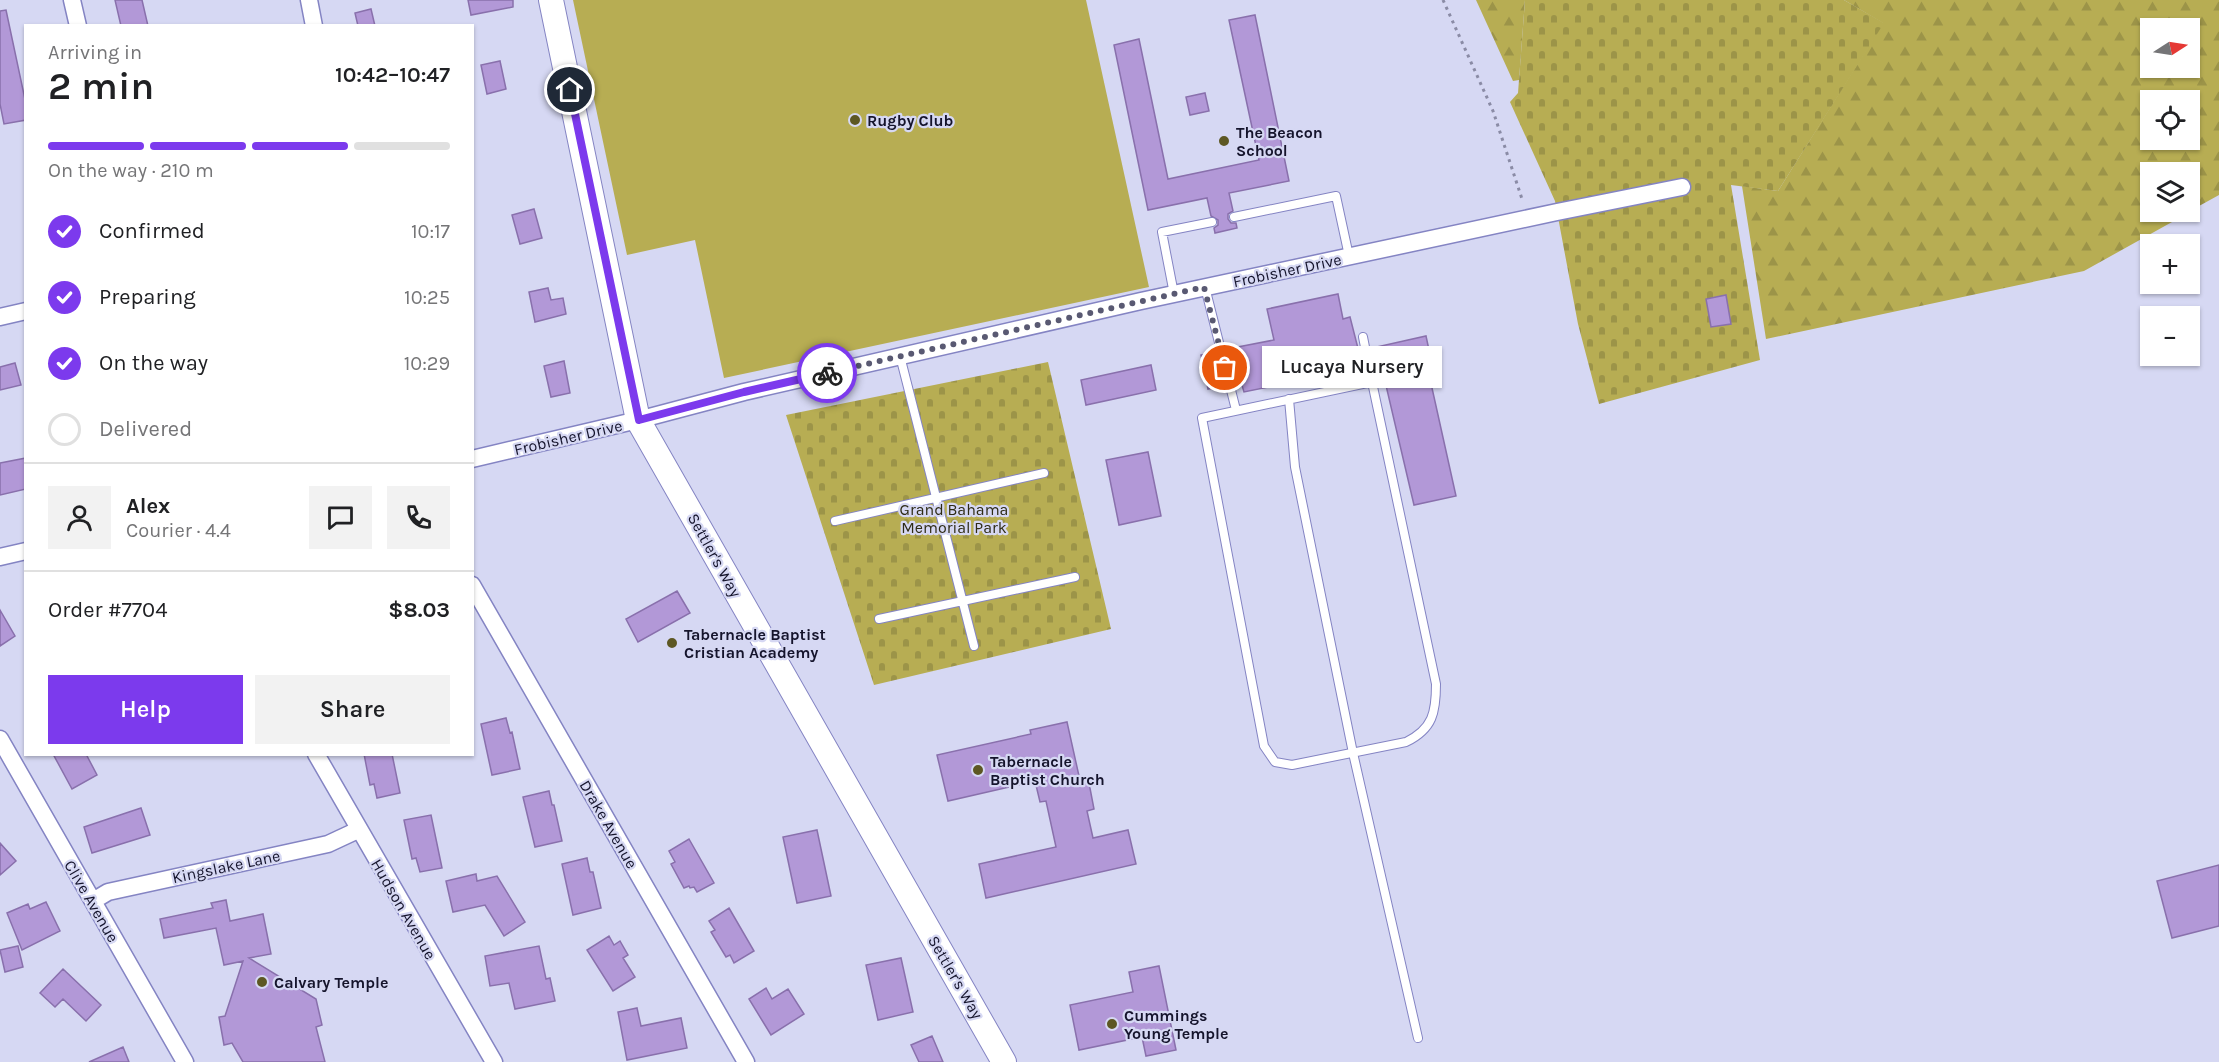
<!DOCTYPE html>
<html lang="en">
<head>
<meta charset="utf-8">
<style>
  body { margin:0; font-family:Karla,sans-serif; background:#f2f2f2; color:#202124; height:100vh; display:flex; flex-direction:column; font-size:22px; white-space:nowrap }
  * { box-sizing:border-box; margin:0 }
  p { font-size:20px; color:#757577 }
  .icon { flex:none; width:33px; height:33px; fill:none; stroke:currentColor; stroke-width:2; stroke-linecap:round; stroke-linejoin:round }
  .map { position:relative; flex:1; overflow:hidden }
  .side { position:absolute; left:24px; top:24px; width:450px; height:732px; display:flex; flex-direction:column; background:#fff; border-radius:0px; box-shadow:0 2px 4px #0004 }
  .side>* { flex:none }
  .needle { width:39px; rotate:78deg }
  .fabs { position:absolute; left:2140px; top:18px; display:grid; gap:12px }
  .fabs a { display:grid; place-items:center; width:60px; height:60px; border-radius:0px; background:#fff; box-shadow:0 2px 4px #0004; font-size:30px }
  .pin { position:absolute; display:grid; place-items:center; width:51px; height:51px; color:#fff; margin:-26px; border:3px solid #fff; border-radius:50%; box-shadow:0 2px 6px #0007 }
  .courier { position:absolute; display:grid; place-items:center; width:60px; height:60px; margin:-30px; border:4px solid #7c3aed; border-radius:50%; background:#fff; color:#222; box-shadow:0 2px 8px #0007 }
  .bubble { position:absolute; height:42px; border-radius:0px; background:#fff; box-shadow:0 2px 4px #0004; font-size:20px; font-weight:600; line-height:42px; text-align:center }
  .headline em { font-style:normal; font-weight:600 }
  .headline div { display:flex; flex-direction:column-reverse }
  .headline { display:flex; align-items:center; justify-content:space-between; height:102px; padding:0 24px }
  h1 { font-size:39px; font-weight:600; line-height:45px }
  .bar { display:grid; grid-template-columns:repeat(4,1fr); gap:9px 6px; align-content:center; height:72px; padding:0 24px }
  .bar i { height:8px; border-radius:4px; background:#e0e0e0 }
  .bar .current { background:#7c3aed }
  .bar p { grid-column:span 4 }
  .line { display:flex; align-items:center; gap:15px; padding:0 24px; border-top:2px solid #e0e0e0 }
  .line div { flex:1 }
  .round { display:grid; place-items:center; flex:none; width:63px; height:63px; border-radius:0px; background:#f2f2f2 }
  ol { padding:0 24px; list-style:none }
  li { display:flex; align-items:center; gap:18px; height:66px }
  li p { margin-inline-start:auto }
  li .icon { padding:6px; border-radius:50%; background:#7c3aed; color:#fff; stroke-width:4 }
  li:last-child { color:#757577 }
  li i { width:33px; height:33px; border:3px solid #e0e0e0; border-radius:50% }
  .button { display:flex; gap:12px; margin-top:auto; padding:12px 24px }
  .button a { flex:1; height:69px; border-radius:0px; background:#7c3aed; color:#fff; font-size:24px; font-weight:600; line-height:69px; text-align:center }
  .button a+a { background:#f2f2f2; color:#202124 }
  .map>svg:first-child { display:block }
  .green { fill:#b7ad53 }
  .forest { fill:url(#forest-firs); fill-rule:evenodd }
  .cemetery { fill:url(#cemetery-stones) }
  .building { fill:#b298d7; stroke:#8970ac; stroke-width:1.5 }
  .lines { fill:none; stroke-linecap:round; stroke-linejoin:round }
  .service-casing { stroke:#8484c3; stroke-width:10 }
  .minor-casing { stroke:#8484c3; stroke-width:19 }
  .secondary-casing { stroke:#8484c3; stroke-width:26 }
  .path { stroke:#8a8ba5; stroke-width:3; stroke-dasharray:3 4.5; stroke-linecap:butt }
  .service { stroke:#fff; stroke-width:8 }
  .minor { stroke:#fff; stroke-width:16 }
  .secondary { stroke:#fff; stroke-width:24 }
  .done { stroke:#595972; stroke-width:6; stroke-dasharray:0 10.8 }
  .route { stroke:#7c3aed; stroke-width:8 }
  .poi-dot { fill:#5d5723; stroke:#d6d8f3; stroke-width:2 }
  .labels { text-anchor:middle; stroke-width:4.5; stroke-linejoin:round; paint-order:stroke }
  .poi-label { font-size:16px; font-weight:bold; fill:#15142c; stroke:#d6d8f3; text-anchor:start }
  .street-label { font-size:16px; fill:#15142c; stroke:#d6d8f3 }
  .park-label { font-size:16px; fill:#2e2b15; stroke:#d6d8f3 }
</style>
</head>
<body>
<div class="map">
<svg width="2219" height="1062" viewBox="0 0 2219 1062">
  <defs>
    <pattern id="forest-firs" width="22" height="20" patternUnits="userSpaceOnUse" patternTransform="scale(1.5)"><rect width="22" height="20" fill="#b7ad53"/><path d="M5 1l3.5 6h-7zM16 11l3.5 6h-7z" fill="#9c9448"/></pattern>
    <pattern id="cemetery-stones" width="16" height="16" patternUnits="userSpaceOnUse" patternTransform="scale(1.5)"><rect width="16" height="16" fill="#b7ad53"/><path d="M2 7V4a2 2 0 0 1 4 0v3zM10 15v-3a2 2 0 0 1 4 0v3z" fill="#9c9448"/></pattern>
  </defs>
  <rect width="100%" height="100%" fill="#d6d8f3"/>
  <path class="green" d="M573,0h513l63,287 -425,91 -29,-138 -68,15z"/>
  <path class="forest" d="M1476,0h49l-6,80 -6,1z
    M1844,0h375v195l-29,16v-39h-39v40h39l-106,59 -318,68 -24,-153 36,5 105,-168zM2151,28h39v40h-39zM2151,100h39v40h-39z"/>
  <path class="cemetery" d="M1525,0h319l40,23 -106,168 -47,-6 29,175 -161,44 -21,-80 -23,-123 -45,-99 8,-9z
    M1048,362l63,267 -237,56 -88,-270z"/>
  <path class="building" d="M115,0h27l6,26h-27z
    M468,0h45v7l-42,8z
    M371,9l4,17h-17l-3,-13z
    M6,10l20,94v16l-22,4 -4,-20v-93z
    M1255,15l34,166 -60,12 4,18 -5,3v5l3,4h5l1,5 -22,5 -1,-5 4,-3v-5l-7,-4 -4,-18 -59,12 -34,-165 25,-6 29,140 91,-19 -30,-140z
    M500,61l6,28 -19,5 -6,-29z
    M1205,93l4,18 -19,4 -4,-18z
    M534,209l8,29 -22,6 -8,-29z
    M548,288l3,12 12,-2 3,16 -31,8 -6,-30z
    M1338,294l5,25 7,-2 13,51 -119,24 -3,-10 -5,1 -9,-34 47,-9 -7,-31z
    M1726,295l5,29 -20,3 -5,-28z
    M1426,336l9,42 -5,1 26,117 -42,9 -33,-141 -6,1 -3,-17z
    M1215,352l8,34 -15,3 -7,-34z
    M564,361l6,32 -19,4 -7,-31z
    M15,363l6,22 -21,5v-23z
    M1151,365l5,25 -70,15 -5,-25z
    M1148,452l13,64 -42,9 -13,-65z
    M26,458v31l-26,6v-32z
    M677,591l13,22 -52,29 -12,-23z
    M0,610l15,26 -15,10z
    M506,718l4,15 2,-1 8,37 -28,6 -11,-51z
    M1067,722l14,63 8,-2 5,26 -7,2 6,27 35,-8 8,34 -150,34 -7,-34 77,-17 -10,-46 -6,1 -5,-21 -87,20 -11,-46 94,-21 -1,-4z
    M53,754h33l11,21 -25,14z
    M364,754h28l8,39 -23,5 -3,-14 -4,1z
    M549,791l3,14h2l8,36 -27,6 -12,-50z
    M141,808l9,27 -58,18 -8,-26z
    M431,815l11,53 -22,4 -4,-14 -4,1 -8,-39z
    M817,830l14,66 -34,7 -14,-66z
    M689,839l25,44 -17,9 -3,-5 -4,1 -1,-2 -5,2 -13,-24 4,-2 -6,-11z
    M0,843l16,18 -16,14z
    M587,858l3,14h3l8,36 -28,7 -11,-51z
    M2219,865v61l-47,12 -15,-57z
    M476,874l1,7 20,-5 28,46 -21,14 -19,-31 -32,7 -7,-31z
    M226,900l4,21 33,-7 8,40 -22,4 67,41 6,26 -6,2 9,35h-82l-11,-19 -8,2 -5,-28 6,-1 18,-55 -19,4 -8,-37 -52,10 -4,-19 53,-11 -2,-5z
    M46,902l14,29 -38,19 -15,-37 21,-9 2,5z
    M729,908l25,43 -20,12 -4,-8 -4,2 -15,-25 4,-2 -6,-9z
    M609,936l5,9 6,-4 8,14 -5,3 12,19 -22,14 -26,-41z
    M18,946l5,21 -18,5 -5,-22z
    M539,946l7,33 4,-1 5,23 -40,8 -6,-26 -19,3 -5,-30z
    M901,958l12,54 -35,8 -12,-55z
    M1159,966l17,84 -30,6 -4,-19 -63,13 -9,-45 63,-13 -4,-20z
    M63,969l38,36 -15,16 -23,-22 -8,8 -15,-14z
    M766,988l6,11 16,-10 16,25 -33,21 -22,-36z
    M637,1008l4,18 40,-8 6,30 -60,12 -9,-48z
    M932,1036l11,26h-24l-8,-17z
    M123,1047l6,15h-40z"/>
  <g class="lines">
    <defs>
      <path id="service" d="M1234,217l102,-21 13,60
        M1205,287l31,123
        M1174,294l-12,-62 50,-10
        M1363,337l9,45 64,302c0,28 -3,45 -30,58l-114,23 -17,-3 -11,-16 -62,-328 170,-36
        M900,356l74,290
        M1289,399l6,68 58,286 65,285
        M835,521l209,-48
        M879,619l196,-42"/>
      <path id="minor" d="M72,0l6,26
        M309,0l5,26
        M0,317l26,-6
        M472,459l166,-39 106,-28 397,-91 416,-89 125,-25
        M0,557l26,-6
        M472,585l274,477
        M0,739l185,323
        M316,754l178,308
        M93,901l15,-9 220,-48 30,-14"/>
      <path id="secondary" d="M551,0l87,420 366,642"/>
    </defs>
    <use href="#service" class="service-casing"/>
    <use href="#minor" class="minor-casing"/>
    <use href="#secondary" class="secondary-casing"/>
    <path class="path" d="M1443,0l50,111 30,91"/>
    <use href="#service" class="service"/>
    <use href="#minor" class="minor"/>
    <use href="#secondary" class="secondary"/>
  </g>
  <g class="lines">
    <path class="done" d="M827,373l377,-86 21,81"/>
    <path class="route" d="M570,90l69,330 105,-28 83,-19"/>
  </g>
  <g class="poi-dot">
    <circle cx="855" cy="120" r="6"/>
    <circle cx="1224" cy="141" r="6"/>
    <circle cx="672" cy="643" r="6"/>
    <circle cx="978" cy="770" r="6"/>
    <circle cx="262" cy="982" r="6"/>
    <circle cx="1112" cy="1024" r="6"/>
  </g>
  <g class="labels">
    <g class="poi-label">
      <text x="867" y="126">Rugby Club</text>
      <text x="1236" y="138">The Beacon<tspan x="1236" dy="18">School</tspan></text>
      <text x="684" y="640">Tabernacle Baptist<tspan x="684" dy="18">Cristian Academy</tspan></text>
      <text x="990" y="767">Tabernacle<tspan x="990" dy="18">Baptist Church</tspan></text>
      <text x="274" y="988">Calvary Temple</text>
      <text x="1124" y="1021">Cummings<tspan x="1124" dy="18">Young Temple</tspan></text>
    </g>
    <g class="street-label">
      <text transform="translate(1287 270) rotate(-12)" y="6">Frobisher Drive</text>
      <text transform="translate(568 437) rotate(-13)" y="6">Frobisher Drive</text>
      <text transform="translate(715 555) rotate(61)" y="6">Settler's Way</text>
      <text transform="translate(609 824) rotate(60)" y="6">Drake Avenue</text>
      <text transform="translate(226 866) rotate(-12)" y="6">Kingslake Lane</text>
      <text transform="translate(92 901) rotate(60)" y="6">Clive Avenue</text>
      <text transform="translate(404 909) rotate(60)" y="6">Hudson Avenue</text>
      <text transform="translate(956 977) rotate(60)" y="6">Settler's Way</text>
    </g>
    <g class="park-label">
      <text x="954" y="515">Grand Bahama<tspan x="954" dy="18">Memorial Park</tspan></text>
    </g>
  </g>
</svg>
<div class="fabs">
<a><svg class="needle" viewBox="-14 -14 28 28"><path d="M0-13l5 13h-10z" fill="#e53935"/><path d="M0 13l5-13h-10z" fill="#757577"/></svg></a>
<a><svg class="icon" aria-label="locate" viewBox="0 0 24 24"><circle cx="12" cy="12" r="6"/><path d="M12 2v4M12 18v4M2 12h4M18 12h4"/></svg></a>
<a><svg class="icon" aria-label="layers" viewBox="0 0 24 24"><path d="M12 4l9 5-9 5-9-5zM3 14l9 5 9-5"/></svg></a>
<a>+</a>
<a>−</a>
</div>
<div class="pin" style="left:1225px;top:368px;background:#ea580c"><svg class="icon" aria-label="bag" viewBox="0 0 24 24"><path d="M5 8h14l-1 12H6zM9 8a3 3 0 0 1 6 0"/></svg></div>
<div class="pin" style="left:570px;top:90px;background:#1f2937"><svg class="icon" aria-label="home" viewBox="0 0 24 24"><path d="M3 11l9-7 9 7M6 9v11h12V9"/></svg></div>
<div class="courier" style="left:827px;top:373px"><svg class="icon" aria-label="bike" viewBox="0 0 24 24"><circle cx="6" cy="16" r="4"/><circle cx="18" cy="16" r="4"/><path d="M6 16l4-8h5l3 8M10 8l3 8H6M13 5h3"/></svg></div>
<div class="bubble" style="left:1262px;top:346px;width:180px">Lucaya Nursery</div>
<section class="side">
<div class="headline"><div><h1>2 min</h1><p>Arriving in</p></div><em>10:42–10:47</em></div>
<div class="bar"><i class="current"></i><i class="current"></i><i class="current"></i><i></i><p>On the way · 210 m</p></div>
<ol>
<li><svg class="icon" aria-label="check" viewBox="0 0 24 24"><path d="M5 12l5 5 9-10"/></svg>Confirmed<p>10:17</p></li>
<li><svg class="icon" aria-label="check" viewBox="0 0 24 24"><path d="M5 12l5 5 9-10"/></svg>Preparing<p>10:25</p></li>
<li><svg class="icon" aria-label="check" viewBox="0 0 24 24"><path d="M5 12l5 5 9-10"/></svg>On the way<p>10:29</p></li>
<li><i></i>Delivered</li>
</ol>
<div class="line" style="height:108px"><a class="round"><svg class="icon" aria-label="person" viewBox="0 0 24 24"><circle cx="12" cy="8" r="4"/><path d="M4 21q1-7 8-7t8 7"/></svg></a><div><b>Alex</b><p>Courier · 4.4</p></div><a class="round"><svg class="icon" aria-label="chat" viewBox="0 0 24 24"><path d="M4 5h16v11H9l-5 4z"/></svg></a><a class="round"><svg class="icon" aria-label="phone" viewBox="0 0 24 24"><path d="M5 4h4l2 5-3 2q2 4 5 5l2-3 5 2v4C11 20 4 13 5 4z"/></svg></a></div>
<div class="line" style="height:78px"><div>Order #7704</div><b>$8.03</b></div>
<div class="button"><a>Help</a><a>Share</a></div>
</section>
</div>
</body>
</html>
